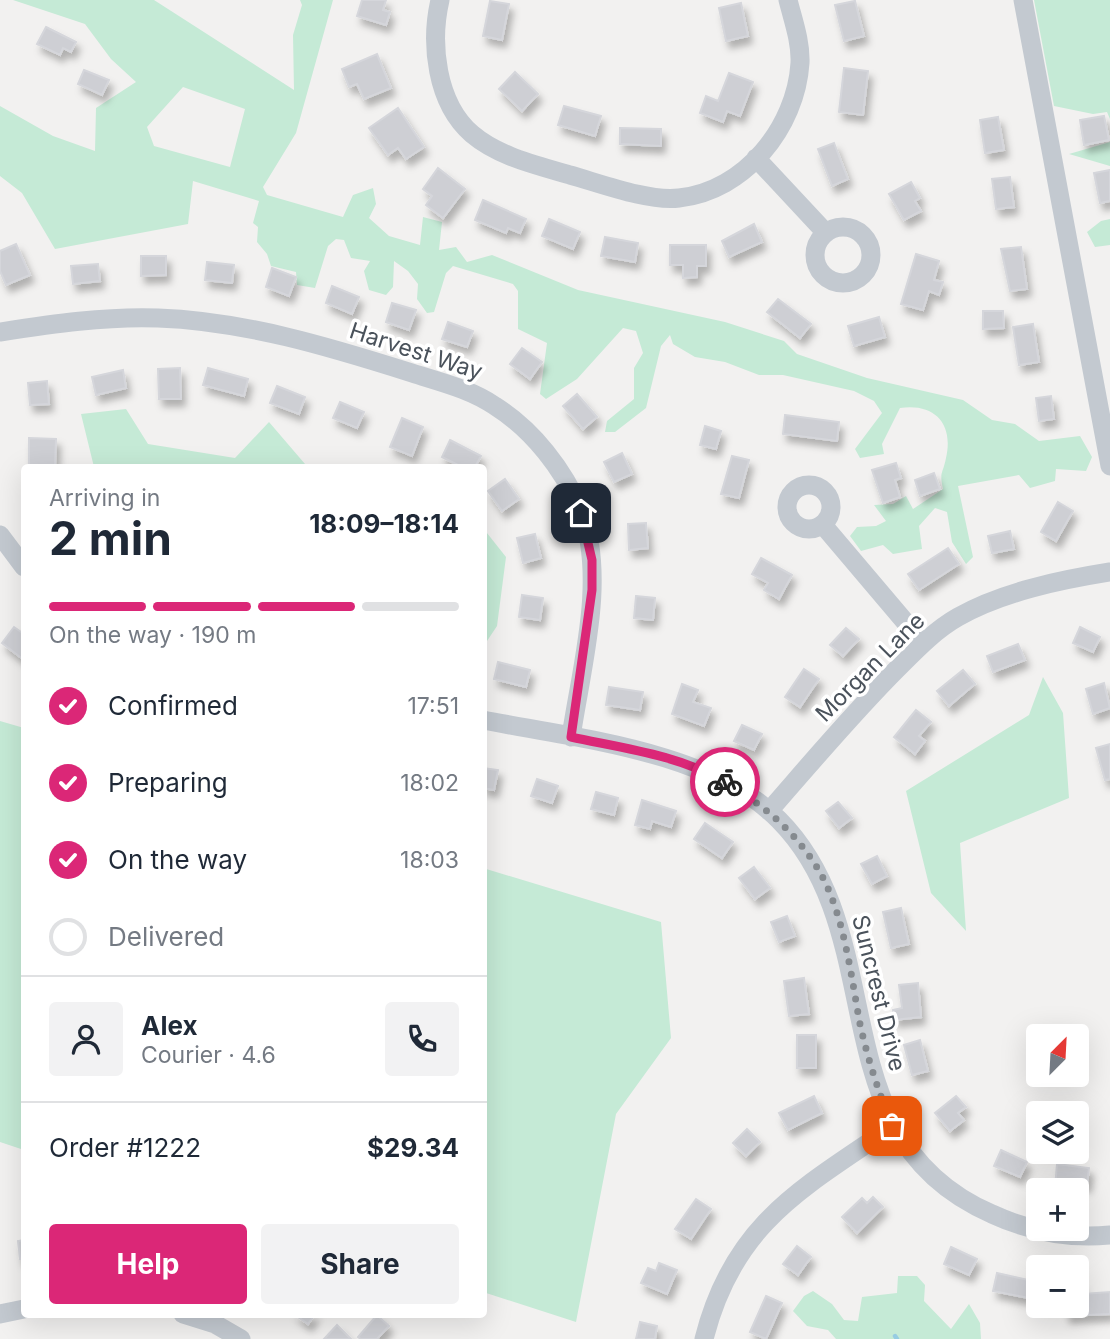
<!DOCTYPE html>
<html lang="en">
<head>
<meta charset="utf-8">
<style>
  body { margin:0; font-family:Inter,sans-serif; background:#f2f2f3; color:#1f2937; height:100vh; display:flex; flex-direction:column; font-size:26px; white-space:nowrap }
  * { box-sizing:border-box; margin:0 }
  p { font-size:23px; color:#747a83 }
  .icon { flex:none; width:38px; height:38px; fill:none; stroke:currentColor; stroke-width:2; stroke-linecap:round; stroke-linejoin:round }
  .map { position:relative; flex:1; overflow:hidden }
  .drawer { position:absolute; left:21px; top:464px; width:466px; height:854px; display:flex; flex-direction:column; background:#fff; border-radius:7px; box-shadow:0 7px 28px #0002 }
  .drawer>* { flex:none }
  .needle { width:46px; rotate:24deg }
  .fabs { position:absolute; left:1026px; top:1024px; display:grid; gap:14px }
  .fabs a { display:grid; place-items:center; width:63px; height:63px; border-radius:7px; background:#fff; box-shadow:0 7px 28px #0002; font-size:35px }
  .pin { position:absolute; display:grid; place-items:center; width:60px; height:60px; color:#fff; margin:-30px; border-radius:14px; box-shadow:0 4px 10px #0006 }
  .courier { position:absolute; display:grid; place-items:center; width:70px; height:70px; margin:-35px; border:5px solid #db2777; border-radius:50%; background:#fff; color:#222; box-shadow:0 2px 9px #0007 }
  .summary em { font-style:normal; font-weight:700 }
  .summary div { display:flex; flex-direction:column-reverse }
  .summary { display:flex; align-items:center; justify-content:space-between; height:119px; padding:0 28px }
  h1 { font-size:46px; font-weight:700; line-height:52px }
  .bar { display:grid; grid-template-columns:repeat(4,1fr); gap:10px 7px; align-content:center; height:84px; padding:0 28px }
  .bar i { height:9px; border-radius:5px; background:#e0e1e3 }
  .bar .selected { background:#db2777 }
  .bar p { grid-column:span 4 }
  .line { display:flex; align-items:center; gap:18px; padding:0 28px; border-top:2px solid #e0e1e3 }
  .line div { flex:1 }
  .round { display:grid; place-items:center; flex:none; width:74px; height:74px; border-radius:7px; background:#f2f2f3 }
  ol { padding:0 28px; list-style:none }
  li { display:flex; align-items:center; gap:21px; height:77px }
  li p { margin-inline-start:auto }
  li .icon { padding:7px; border-radius:50%; background:#db2777; color:#fff; stroke-width:4 }
  li:last-child { color:#747a83 }
  li i { width:38px; height:38px; border:4px solid #e0e1e3; border-radius:50% }
  .cta { display:flex; gap:14px; margin-top:auto; padding:14px 28px }
  .cta a { flex:1; height:80px; border-radius:7px; background:#db2777; color:#fff; font-size:28px; font-weight:700; line-height:80px; text-align:center }
  .cta a+a { background:#f2f2f3; color:#1f2937 }
  .map>svg:first-child { display:block }
  .green { fill:#c5ead6; fill-rule:evenodd }
  .lines { fill:none; stroke-linecap:round; stroke-linejoin:round }
  .stream { stroke:#97cce2; stroke-width:4.5 }
  .building { fill:#cecfd4; stroke:#d5d6db; stroke-width:2; filter:url(#shadow) }
  .minor { stroke:#c3c9d0; stroke-width:19 }
  .done { stroke:#858a8f; stroke-width:7; stroke-dasharray:0 12.6 }
  .route { stroke:#db2777; stroke-width:9 }
  .labels { text-anchor:middle; stroke-width:7; stroke-linejoin:round; paint-order:stroke }
  .street-label { font-size:23px; fill:#4a525b; stroke:#fff }
</style>
</head>
<body>
<div class="map">
<svg width="1110" height="1339" viewBox="0 0 1110 1339">
  <defs>
    <filter id="shadow"><feDropShadow dx="4" dy="7" stdDeviation="3.5" flood-color="#0004"/></filter>
  </defs>
  <rect width="100%" height="100%" fill="#f2f1f0"/>
  <path class="green" d="M13,0h141l140,90 -1,-55 9,-30 -2,-5h33l-37,133 -33,54 4,8 76,22 10,-22 20,-7 3,16 -7,14 20,18 31,9 3,-28 19,5 -3,28 17,-3 11,15 25,-7 86,35 147,32 59,19 13,13 70,24 96,22 29,20 23,4 24,17 41,-5 12,21 -6,14 -30,-2 -1,12 -25,7 -11,-13 -61,11 15,71 -7,7 -14,-22 -5,-30 -12,-4 -16,18 3,23 -29,5 -10,-9 -22,6 -11,-15 7,-9 19,-1 10,-5 -12,-16 19,-1 13,-8 7,13 30,-20c-4,-18 0,-15 3,-31 8,-35 -12,-55 -46,-50l-18,36 2,10 -24,4 -5,-9 27,-36 -8,-12 -20,-10 -71,-16h-24l-34,-13 -30,-5 -22,-13 -3,-9 -9,11 -15,62 -31,24h-10l2,-11 27,-22v-31l9,-15 -7,-22 -13,-3 -46,51 -31,20 -6,-5 7,-51 -29,-14v-38l-5,-7 -60,-18 -7,7 -12,39 -7,1 -10,-14 1,-15 -10,-13 -14,-10 -1,26 -7,8 -17,-5 -5,-19 6,-10 -19,-3 -7,-18 -8,-1 -8,7 -13,42 -18,-3 -1,-13 -25,-6 -4,-12 -10,-12 1,-15 -5,-4 6,-22 -66,-20 -5,43 -133,25 -33,-56 -22,-17v-70l53,30 42,15 1,-43 40,-26 -25,-23 -26,-35zM183,87l62,22 -15,58 -76,-21 -7,-19z
    M1034,0h76v119l-3,-7 -14,2 -39,-8z
    M1110,142v24l-41,-12z
    M1110,219v26l-15,2 -8,-15 14,-11z
    M126,409l22,35 87,14 34,-36 36,42 -2,3h-209l-13,-53z
    M483,528l23,29 -9,69 -14,21z
    M1043,677l20,36 6,85 -109,45 6,88 -35,-38 -25,-102 123,-76z
    M0,721l24,7v422l-24,-8z
    M483,868l178,54 10,116 -55,76 -40,208 -93,-30z
    M898,1276h19l8,9 -1,16 27,28 18,-25 11,19 1,16h-145l-8,-9 -21,-4 -14,-15 11,-15 9,-5 19,13 12,16 14,1 4,-24 35,-4z"/>
  <g class="lines">
    <path class="stream" d="M895,1336l2,3"/>
  </g>
  <path class="building" d="M362,0h24l-3,10 7,2 -4,13 -29,-9z
    M490,1l19,3 -7,36 -19,-4z
    M855,1l9,35 -20,5 -9,-36z
    M741,3l7,33 -22,5 -7,-33z
    M46,27l30,15 -5,10 -8,-4 -3,7 -23,-11z
    M377,54l14,34 -27,11 -7,-15 -8,3 -7,-18z
    M844,68l24,3 -5,44 -24,-3z
    M84,70l25,10 -7,15 -24,-11z
    M515,72l23,22 -16,17 -23,-22z
    M729,73l24,9 -13,34 -13,-5 -4,11 -23,-9 6,-17 12,5z
    M564,106l37,10 -6,20 -37,-11z
    M398,108l26,39 -18,12 -8,-11 -10,7 -19,-27z
    M1104,116l5,24 -25,5 -4,-25z
    M998,117l6,33 -19,3 -5,-33z
    M620,128l41,1v17l-41,-2z
    M834,143l14,36 -16,7 -14,-37z
    M438,168l27,21 -22,29 -17,-13 6,-9 -9,-7z
    M1110,170v31l-10,2 -6,-30z
    M1010,177l4,30 -18,2 -4,-30z
    M911,182l9,16 -5,3 6,10 -17,9 -15,-26z
    M483,200l43,19 -6,14 -12,-5 -2,5 -31,-13z
    M549,219l31,13 -7,17 -31,-13z
    M754,224l8,18 -33,15 -7,-16z
    M605,237l33,6 -3,19 -34,-6z
    M16,244l14,31 -24,10 -6,-14v-20z
    M670,245h36v21h-9v11l-14,1v-13h-13z
    M1021,247l6,42 -17,2 -9,-42z
    M916,254l23,7 -5,19 9,2 -4,13 -10,-4 -6,19 -22,-6z
    M141,256h25v19l-25,1z
    M207,262l27,3 -2,18 -27,-3z
    M98,264l2,17 -27,3 -2,-18z
    M272,268l24,9 -7,19 -23,-9z
    M332,286l27,11 -7,17 -26,-11z
    M778,299l33,25 -11,14 -33,-26z
    M392,303l24,7 -7,20 -23,-8z
    M983,311h20l1,17 -21,1z
    M879,317l6,20 -31,9 -6,-20z
    M448,322l25,9 -6,16 -25,-8z
    M1033,324l6,38 -20,3 -6,-38z
    M522,348l20,14 -12,17 -20,-15z
    M180,368l1,31h-22l-1,-30z
    M208,368l40,11 -4,17 -41,-11z
    M123,370l3,18 -30,7 -4,-18z
    M47,381l2,23 -19,1 -2,-22z
    M277,386l28,11 -6,17 -29,-11z
    M577,394l20,23 -14,12 -20,-23z
    M1051,396l3,23 -15,2 -3,-23z
    M340,402l24,10 -7,16 -24,-10z
    M785,415l54,7 -2,19 -54,-7z
    M402,418l21,9 -11,29 -22,-9z
    M705,426l16,5 -5,18 -16,-4z
    M29,438l27,1 -1,28h-26z
    M450,440l31,16 -6,11h-13l-20,-10z
    M622,453l10,21 -18,8 -10,-20z
    M732,456l17,4 -10,38 -18,-4z
    M896,463l5,15 -6,2 5,17 -17,6 -11,-33z
    M934,473l6,16 -20,7 -5,-16z
    M505,479l14,20 -17,12 -14,-20z
    M1058,502l15,9 -17,30 -15,-9z
    M646,523l2,25 -19,2 -1,-26z
    M1010,531l4,18 -22,4 -4,-17z
    M535,534l6,24 -18,5 -6,-25z
    M948,548l11,16 -40,26 -11,-16z
    M761,558l31,17 -13,24 -15,-9 4,-7 -16,-9z
    M522,595l21,3 -3,22 -21,-3z
    M636,596l19,2 -2,22 -19,-2z
    M14,627l10,7v26l-22,-17z
    M1080,627l20,10 -7,15 -20,-9z
    M846,628l13,11 -16,17 -13,-11z
    M1018,644l7,16 -32,12 -6,-16z
    M498,662l32,8 -4,17 -32,-8z
    M804,669l15,10 -19,28 -15,-10z
    M963,670l12,14 -26,22 -12,-15z
    M1104,683l6,25 -17,6 -7,-25z
    M682,684l16,6 -5,12 18,6 -7,18 -32,-12z
    M609,687l34,5 -3,18 -34,-5z
    M916,710l15,12 -12,14 6,5 -10,13 -21,-17z
    M742,725l20,9 -8,16 -20,-9z
    M1110,744v35l-5,1 -9,-32z
    M483,768l15,2 -4,20 -11,-2z
    M537,779l21,7 -6,17 -21,-7z
    M596,792l22,6 -4,17 -23,-6z
    M642,800l34,11 -5,16 -19,-6 -2,8 -15,-4z
    M838,802l14,16 -13,10 -13,-17z
    M705,823l28,19 -11,16 -28,-19z
    M877,856l10,20 -15,8 -11,-20z
    M754,867l16,21 -15,11 -16,-21z
    M901,908l8,36 -18,4 -8,-36z
    M787,916l8,20 -16,6 -8,-20z
    M804,978l5,36 -20,2 -5,-35z
    M918,983l3,34 -27,3 -1,-10 9,-2 -3,-23z
    M797,1035h19v33h-19z
    M920,1040l8,31 -16,4 -8,-30z
    M814,1096l8,17 -34,17 -9,-17z
    M956,1096l10,11 -8,6 6,7 -14,11 -15,-18z
    M747,1129l13,13 -14,14 -13,-13z
    M1001,1150l26,12 -7,15 -26,-11z
    M1057,1164l32,4 -2,17 -13,-1 -1,5 -18,-2z
    M873,1197l10,10 -26,26 -15,-16 20,-19 5,5z
    M696,1199l15,10 -20,30 -16,-10z
    M24,1240v19h-4l-2,-18z
    M797,1246l14,11 -13,18 -15,-11z
    M951,1247l26,12 -8,16 -25,-11z
    M659,1263l18,7 -10,24 -26,-11 7,-15 8,3z
    M997,1273l36,8 -4,17 -36,-7z
    M1076,1285h6v9l28,-2v22l-44,2v-10h10z
    M766,1296l16,7 -16,36 -16,-7z
    M294,1314h21l-7,10z
    M377,1315l12,11 -12,13h-16l-3,-2z
    M640,1322l17,4 -2,13h-19z
    M337,1325l14,14h-27z"/>
  <g class="lines">
    <path class="minor" d="M440,0c-10,43 -4,103 32,134 27,23 65,31 98,41 29,8 79,27 109,23 66,-7 117,-71 121,-135 1,-21 -7,-43 -12,-63
      M1023,0l87,466
      M756,158l70,75
      M815 255a28 28 0 1 1 56 0a28 28 0 1 1-56 0Z
      M0,332c52,-8 106,-16 158,-14 86,3 172,29 254,55 28,9 58,16 83,33 38,24 69,64 86,105 26,67 0,157 -10,226
      M787 507a22 22 0 1 1 44 0a22 22 0 1 1-44 0Z
      M823,525l100,118
      M0,535l24,32
      M483,720c92,18 228,31 296,100 116,117 37,318 213,394 37,17 77,25 118,21
      M769,811c42,-48 83,-97 128,-142 19,-19 38,-39 61,-52 44,-25 102,-37 152,-45
      M0,1314l24,-5
      M183,1314l32,10 26,15
      M704,1339c29,-115 97,-150 188,-212"/>
  </g>
  <g class="lines">
    <path class="done" d="M725,782c38,23 69,48 93,87 26,43 33,107 42,155 8,36 19,69 32,102"/>
    <path class="route" d="M581,513l11,47v30l-21,147c51,11 108,18 154,45"/>
  </g>
  <g class="labels">
    <g class="street-label">
      <text transform="translate(416 351) rotate(18)" y="8">Harvest Way</text>
      <text transform="translate(870 667) rotate(-45)" y="8">Morgan Lane</text>
      <text transform="translate(879 993) rotate(76)" y="8">Suncrest Drive</text>
    </g>
  </g>
</svg>
<div class="fabs">
<a><svg class="needle" viewBox="-14 -14 28 28"><path d="M0-13l5 13h-10z" fill="#e53935"/><path d="M0 13l5-13h-10z" fill="#747a83"/></svg></a>
<a><svg class="icon" aria-label="layers" viewBox="0 0 24 24"><path d="M12 4l9 5-9 5-9-5zM3 14l9 5 9-5"/></svg></a>
<a>+</a>
<a>−</a>
</div>
<div class="pin" style="left:892px;top:1126px;background:#ea580c"><svg class="icon" aria-label="bag" viewBox="0 0 24 24"><path d="M5 8h14l-1 12H6zM9 8a3 3 0 0 1 6 0"/></svg></div>
<div class="pin" style="left:581px;top:513px;background:#1f2937"><svg class="icon" aria-label="home" viewBox="0 0 24 24"><path d="M3 11l9-7 9 7M6 9v11h12V9"/></svg></div>
<div class="courier" style="left:725px;top:782px"><svg class="icon" aria-label="bike" viewBox="0 0 24 24"><circle cx="6" cy="16" r="4"/><circle cx="18" cy="16" r="4"/><path d="M6 16l4-8h5l3 8M10 8l3 8H6M13 5h3"/></svg></div>
<section class="drawer">
<div class="summary"><div><h1>2 min</h1><p>Arriving in</p></div><em>18:09–18:14</em></div>
<div class="bar"><i class="selected"></i><i class="selected"></i><i class="selected"></i><i></i><p>On the way · 190 m</p></div>
<ol>
<li><svg class="icon" aria-label="check" viewBox="0 0 24 24"><path d="M5 12l5 5 9-10"/></svg>Confirmed<p>17:51</p></li>
<li><svg class="icon" aria-label="check" viewBox="0 0 24 24"><path d="M5 12l5 5 9-10"/></svg>Preparing<p>18:02</p></li>
<li><svg class="icon" aria-label="check" viewBox="0 0 24 24"><path d="M5 12l5 5 9-10"/></svg>On the way<p>18:03</p></li>
<li><i></i>Delivered</li>
</ol>
<div class="line" style="height:126px"><a class="round"><svg class="icon" aria-label="person" viewBox="0 0 24 24"><circle cx="12" cy="8" r="4"/><path d="M4 21q1-7 8-7t8 7"/></svg></a><div><b>Alex</b><p>Courier · 4.6</p></div><a class="round"><svg class="icon" aria-label="phone" viewBox="0 0 24 24"><path d="M5 4h4l2 5-3 2q2 4 5 5l2-3 5 2v4C11 20 4 13 5 4z"/></svg></a></div>
<div class="line" style="height:91px"><div>Order #1222</div><b>$29.34</b></div>
<div class="cta"><a>Help</a><a>Share</a></div>
</section>
</div>
</body>
</html>
